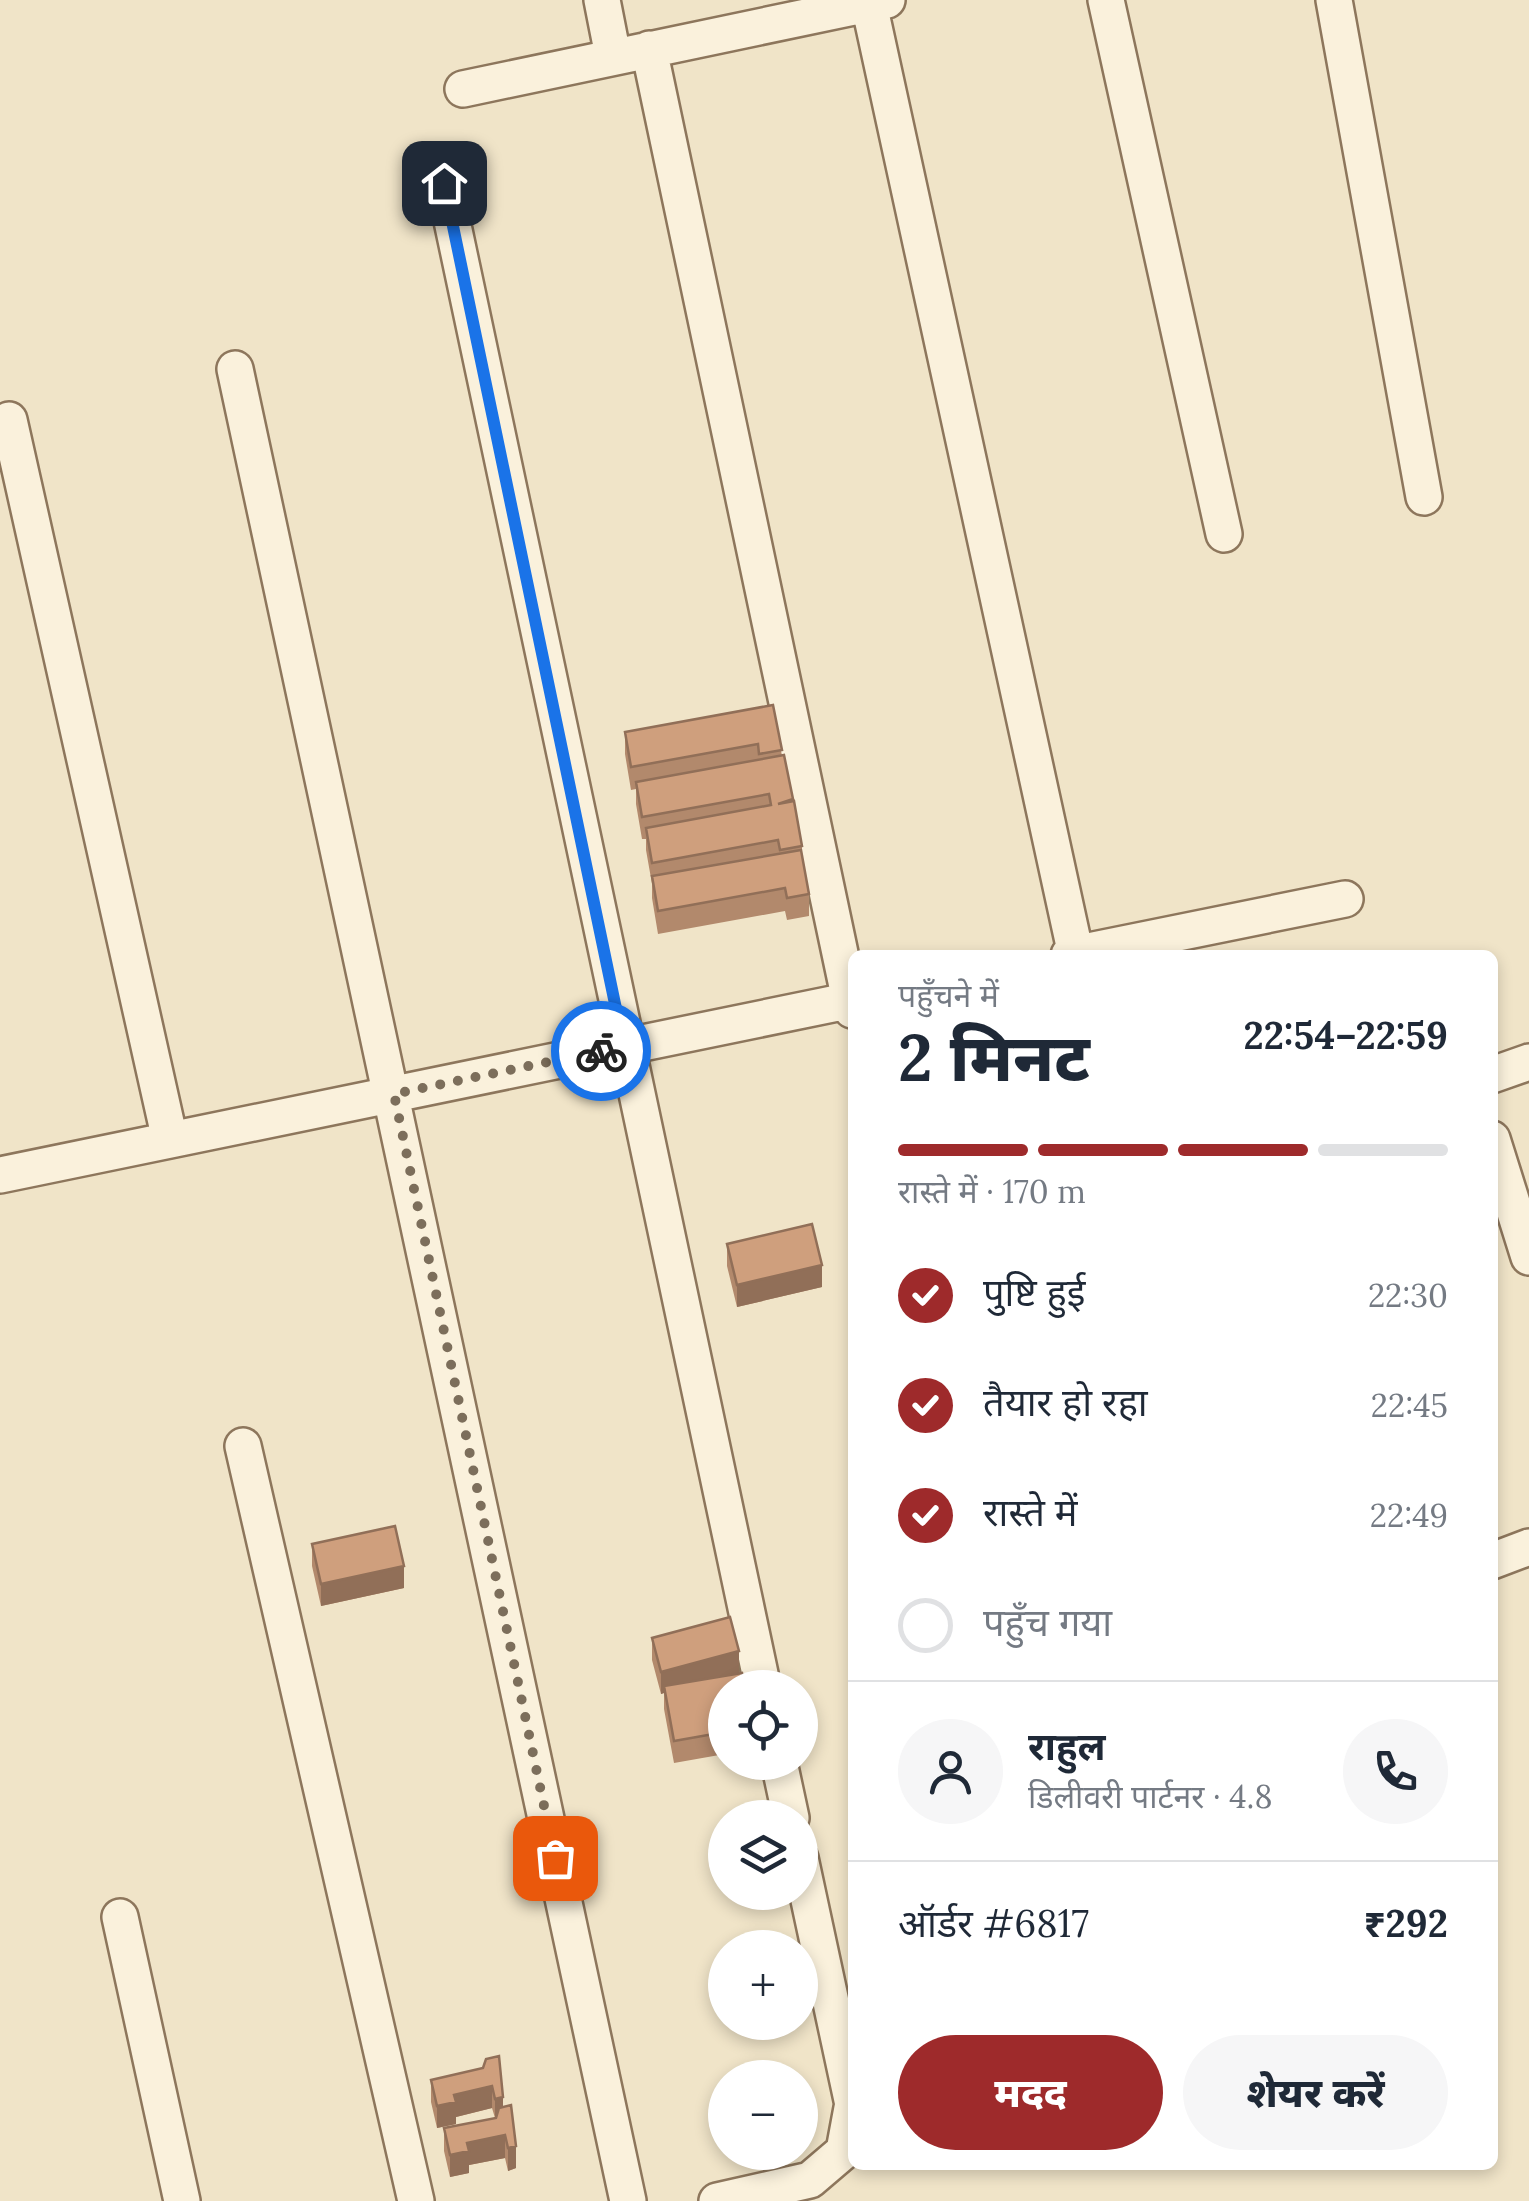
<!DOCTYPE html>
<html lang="hi">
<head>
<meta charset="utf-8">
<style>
  body { margin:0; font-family:Lora,"Noto Sans Devanagari",serif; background:#f6f6f7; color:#1f2937; height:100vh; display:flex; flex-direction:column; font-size:38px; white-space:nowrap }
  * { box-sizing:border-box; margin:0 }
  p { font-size:32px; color:#747a83 }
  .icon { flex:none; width:55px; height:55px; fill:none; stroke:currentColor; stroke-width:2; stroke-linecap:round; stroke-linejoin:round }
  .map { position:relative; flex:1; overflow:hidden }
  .side { position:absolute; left:848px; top:950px; width:650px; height:1220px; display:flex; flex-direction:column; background:#fff; border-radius:15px; box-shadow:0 5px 15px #0003 }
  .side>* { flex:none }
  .fabs { position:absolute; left:708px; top:1670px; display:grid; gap:20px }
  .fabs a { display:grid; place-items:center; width:110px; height:110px; border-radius:50%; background:#fff; box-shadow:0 5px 15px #0003; font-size:50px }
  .pin { position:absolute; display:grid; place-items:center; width:85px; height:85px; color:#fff; margin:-42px; border-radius:20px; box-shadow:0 5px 15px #0006 }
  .courier { position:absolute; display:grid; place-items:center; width:100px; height:100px; margin:-50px; border:8px solid #1a73e8; border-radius:50%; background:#fff; color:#222; box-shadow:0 2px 12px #0007 }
  .summary em { font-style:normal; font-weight:800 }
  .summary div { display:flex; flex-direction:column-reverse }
  .summary { display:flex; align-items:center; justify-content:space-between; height:170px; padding:0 50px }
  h1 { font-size:65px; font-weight:800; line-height:75px }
  .bar { display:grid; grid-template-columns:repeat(4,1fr); gap:15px 10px; align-content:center; height:120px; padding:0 50px }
  .bar i { height:12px; border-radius:8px; background:#e0e1e3 }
  .bar .selected { background:#9e2a2b }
  .bar p { grid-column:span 4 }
  .line { display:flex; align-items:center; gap:25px; padding:0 50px; border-top:2px solid #e0e1e3 }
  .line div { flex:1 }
  .round { display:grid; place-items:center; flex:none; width:105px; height:105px; border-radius:52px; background:#f6f6f7 }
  ol { padding:0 50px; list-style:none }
  li { display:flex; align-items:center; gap:30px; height:110px }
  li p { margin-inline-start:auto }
  li .icon { padding:10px; border-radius:50%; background:#9e2a2b; color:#fff; stroke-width:4 }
  li:last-child { color:#747a83 }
  li i { width:55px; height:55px; border:5px solid #e0e1e3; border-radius:50% }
  .cta { display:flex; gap:20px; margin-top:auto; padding:20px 50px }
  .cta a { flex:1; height:115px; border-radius:60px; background:#9e2a2b; color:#fff; font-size:40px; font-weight:800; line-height:115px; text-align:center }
  .cta a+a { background:#f6f6f7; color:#1f2937 }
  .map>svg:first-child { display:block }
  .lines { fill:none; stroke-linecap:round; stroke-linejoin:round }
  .street-casing { stroke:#8d765c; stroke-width:40 }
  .street { stroke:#faf1dc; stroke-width:35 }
  .wall { fill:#b2896c }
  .shaded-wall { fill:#916f58 }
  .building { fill:#cf9f7d; stroke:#916f58; stroke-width:2.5 }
  .done { stroke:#7c6e5b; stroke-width:10; stroke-dasharray:0 18 }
  .route { stroke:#1a73e8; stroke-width:12 }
</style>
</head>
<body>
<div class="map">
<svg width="1529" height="2201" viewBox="0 0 1529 2201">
  <rect width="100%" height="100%" fill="#f0e4c8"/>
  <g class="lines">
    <defs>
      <path id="street" d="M602,0l11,56
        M1106,0l118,534
        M1334,0l90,497
        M869,4l207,951
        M649,49l203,961
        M463,89l424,-89
        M444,183l319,1505
        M235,369l393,1832
        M9,420l161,720
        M1069,955l276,-56
        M1492,1075l37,-13
        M1492,1139l37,118
        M0,1175l852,-175
        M243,1446l173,755
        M1492,1561l37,-14
        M779,1762l12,56
        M800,1858l52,242
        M120,1917l62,284
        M717,2201l93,-21 34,-29 8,-43"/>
    </defs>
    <use href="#street" class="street-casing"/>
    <use href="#street" class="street"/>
  </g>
  <path class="wall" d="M773,705l9,51 2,-1 18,91v13l7,35v22l-22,4 -2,-9 -127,23 -6,-36v-14l-6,-34v-11h-4l-6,-35v-15l-5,1 -6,-36v-22z
    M727,1244l95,43 -85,20 -10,-41z
    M312,1544l92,44 -83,18 -9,-40z
    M652,1638l73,50v66l-51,9 -10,-54v-16l-3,1 -9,-34z
    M483,2068l20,39 13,61 -8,3 -3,-13 -36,7v8l-19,4 -6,-26v-23l51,-10 -3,-10 -36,9v7l-19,4 -6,-26v-22z"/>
  <path class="shaded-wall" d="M822,1265v22l-85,20v-22z
    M404,1566v22l-83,18v-22z
    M739,1651v23l-75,12v7l-3,1v-22z
    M492,2086v22l-36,9v7l-19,4v-22l17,-11z
    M503,2097v23l-8,1v-22z
    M505,2135v23l-36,7v8l-19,4v-22l17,-12z
    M516,2146v22l-8,3v-23z"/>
  <path class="building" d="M773,705l9,45 -23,4 -1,-10 -127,23 -6,-35z
    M784,755l9,44 -15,5 16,-3 8,45 -22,4 -2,-10 -126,23 -6,-35 125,-23 -2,-11 -127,23 -6,-35z
    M801,850l8,44 -22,4 -2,-10 -127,23 -6,-35z
    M812,1224l10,41 -85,20 -10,-41z
    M395,1526l9,40 -83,18 -9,-40z
    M730,1617l9,34 -78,21 -9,-34z
    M742,1673l2,12 13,-2v5h-32v44l-51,9 -10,-55z
    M499,2056l4,41 -8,2 -3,-13 -38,9 2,7 -19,4 -6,-26 52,-12 3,-9z
    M511,2105l5,41 -8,2 -3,-13 -38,8 2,8 -19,4 -6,-27 52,-10 3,-10z"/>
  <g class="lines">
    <path class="done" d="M555,1858l-161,-764 207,-43"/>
    <path class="route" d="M444,183l180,864 -23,4"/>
  </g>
</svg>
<div class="fabs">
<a><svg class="icon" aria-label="locate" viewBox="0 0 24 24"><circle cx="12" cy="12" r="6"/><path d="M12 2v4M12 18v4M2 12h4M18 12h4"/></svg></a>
<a><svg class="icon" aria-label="layers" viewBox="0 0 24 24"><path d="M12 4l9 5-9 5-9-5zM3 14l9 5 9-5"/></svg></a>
<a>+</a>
<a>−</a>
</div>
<div class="pin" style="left:555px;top:1858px;background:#ea580c"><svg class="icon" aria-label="bag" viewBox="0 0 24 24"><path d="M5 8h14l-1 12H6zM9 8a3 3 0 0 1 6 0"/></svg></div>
<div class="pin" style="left:444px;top:183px;background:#1f2937"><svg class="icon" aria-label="home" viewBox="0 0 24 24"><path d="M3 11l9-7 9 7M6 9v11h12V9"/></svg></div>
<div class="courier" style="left:601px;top:1051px"><svg class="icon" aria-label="bike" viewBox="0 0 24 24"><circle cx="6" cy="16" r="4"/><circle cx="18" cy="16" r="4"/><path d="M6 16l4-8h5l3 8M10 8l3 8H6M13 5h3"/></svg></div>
<section class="side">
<div class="summary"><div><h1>2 मिनट</h1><p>पहुँचने में</p></div><em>22:54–22:59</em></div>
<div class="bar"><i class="selected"></i><i class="selected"></i><i class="selected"></i><i></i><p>रास्ते में · 170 m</p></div>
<ol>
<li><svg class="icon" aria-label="check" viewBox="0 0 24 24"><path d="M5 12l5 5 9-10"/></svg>पुष्टि हुई<p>22:30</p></li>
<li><svg class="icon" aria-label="check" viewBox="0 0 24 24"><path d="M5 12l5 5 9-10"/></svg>तैयार हो रहा<p>22:45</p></li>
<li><svg class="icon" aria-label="check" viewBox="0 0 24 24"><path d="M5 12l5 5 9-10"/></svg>रास्ते में<p>22:49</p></li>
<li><i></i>पहुँच गया</li>
</ol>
<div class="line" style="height:180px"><a class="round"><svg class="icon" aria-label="person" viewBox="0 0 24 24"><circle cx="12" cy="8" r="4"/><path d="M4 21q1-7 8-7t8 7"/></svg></a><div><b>राहुल</b><p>डिलीवरी पार्टनर · 4.8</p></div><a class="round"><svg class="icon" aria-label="phone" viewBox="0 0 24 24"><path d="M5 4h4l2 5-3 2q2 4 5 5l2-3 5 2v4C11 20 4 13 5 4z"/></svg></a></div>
<div class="line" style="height:130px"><div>ऑर्डर #6817</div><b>₹292</b></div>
<div class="cta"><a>मदद</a><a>शेयर करें</a></div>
</section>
</div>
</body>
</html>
